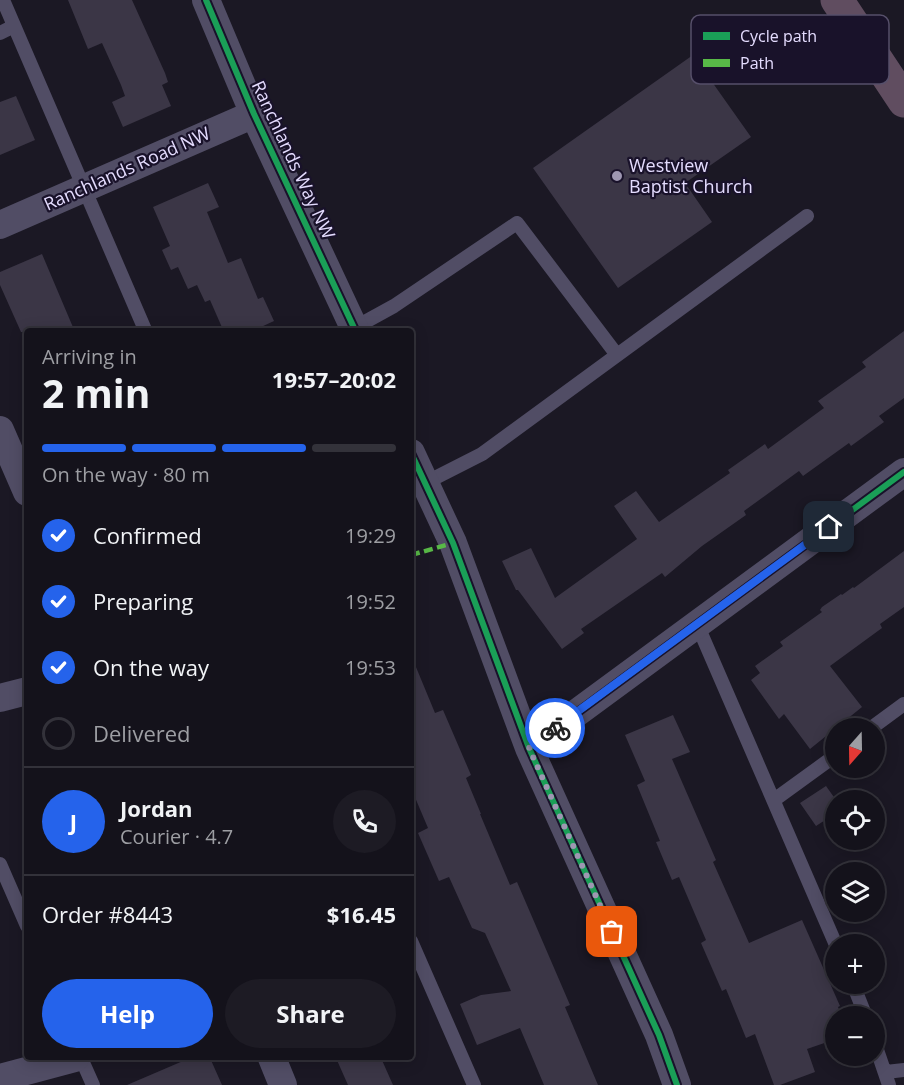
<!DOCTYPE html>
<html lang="en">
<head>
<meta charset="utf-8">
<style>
  body { margin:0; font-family:"Open Sans",sans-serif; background:#1d1b24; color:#f1f3f6; height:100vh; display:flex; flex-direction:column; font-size:22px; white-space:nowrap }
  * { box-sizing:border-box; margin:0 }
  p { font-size:20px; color:#9d9ea3 }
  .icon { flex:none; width:33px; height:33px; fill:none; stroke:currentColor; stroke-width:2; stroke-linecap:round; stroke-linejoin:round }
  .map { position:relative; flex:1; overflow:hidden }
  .drawer { position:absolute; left:24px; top:328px; width:390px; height:732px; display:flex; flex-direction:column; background:#14121b; border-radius:6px; box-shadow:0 3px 15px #0003,0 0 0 2px #33323a }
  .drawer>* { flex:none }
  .needle { width:39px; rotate:200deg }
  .buttons { position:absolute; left:825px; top:718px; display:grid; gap:12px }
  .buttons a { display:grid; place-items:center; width:60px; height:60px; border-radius:50%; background:#14121b; box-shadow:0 3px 15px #0003,0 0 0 2px #33323a; font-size:30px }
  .pin { position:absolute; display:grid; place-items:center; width:51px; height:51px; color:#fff; margin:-26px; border-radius:12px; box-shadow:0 3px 9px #0006 }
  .courier { position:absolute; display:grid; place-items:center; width:60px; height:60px; margin:-30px; border:4px solid #2563eb; border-radius:50%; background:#fff; color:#222; box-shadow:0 2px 8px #0007 }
  .summary em { font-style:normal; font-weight:700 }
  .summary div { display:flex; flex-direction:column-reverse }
  .summary { display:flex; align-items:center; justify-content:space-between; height:102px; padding:0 18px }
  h1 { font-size:39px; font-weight:700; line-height:45px }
  .bar { display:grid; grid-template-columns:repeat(4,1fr); gap:9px 6px; align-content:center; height:72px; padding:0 18px }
  .bar i { height:8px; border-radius:4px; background:#33323a }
  .bar .current { background:#2563eb }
  .bar p { grid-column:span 4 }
  .line { display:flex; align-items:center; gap:15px; padding:0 18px; border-top:2px solid #33323a }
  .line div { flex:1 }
  .round { display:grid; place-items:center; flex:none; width:63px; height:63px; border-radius:32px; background:#1d1b24 }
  ol { padding:0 18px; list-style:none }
  li { display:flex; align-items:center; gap:18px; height:66px }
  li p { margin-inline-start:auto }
  li .icon { padding:6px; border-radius:50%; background:#2563eb; color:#fff; stroke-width:4 }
  li:last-child { color:#9d9ea3 }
  li i { width:33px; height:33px; border:3px solid #33323a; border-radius:50% }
  .button { display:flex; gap:12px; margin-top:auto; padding:12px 18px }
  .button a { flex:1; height:69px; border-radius:36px; background:#2563eb; color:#fff; font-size:24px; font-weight:700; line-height:69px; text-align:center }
  .button a+a { background:#1d1b24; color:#f1f3f6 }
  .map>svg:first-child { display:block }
  .building { fill:#3b3646 }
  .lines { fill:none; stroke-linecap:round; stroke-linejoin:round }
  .lane { stroke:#514d65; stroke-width:14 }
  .street { stroke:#514d65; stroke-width:28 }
  .highway { stroke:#604d60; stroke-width:33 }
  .quiet { stroke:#58b947; stroke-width:4.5; stroke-dasharray:9 4.5; stroke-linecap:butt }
  .cycleway-casing { stroke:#19122a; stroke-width:10 }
  .cycleway { stroke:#1a9f57; stroke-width:6 }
  .done { stroke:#9e97b2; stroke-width:6; stroke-dasharray:0 10.8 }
  .route { stroke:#2563eb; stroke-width:8 }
  .poi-dot { fill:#9e97b2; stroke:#19122a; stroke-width:2 }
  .labels { text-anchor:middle; stroke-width:4.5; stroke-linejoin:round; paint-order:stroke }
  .street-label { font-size:18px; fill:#e4dcfe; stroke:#19122a }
  .poi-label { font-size:18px; fill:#e4dcfe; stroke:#19122a; text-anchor:start }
  .key { fill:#19122a; stroke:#564f6a; stroke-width:1.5 }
  .key-label { font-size:16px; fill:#e4dcfe }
</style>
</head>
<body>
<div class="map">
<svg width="904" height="1085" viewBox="0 0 904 1085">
  <rect width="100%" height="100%" fill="#1b1824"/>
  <path class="building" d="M68,0h64l33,73 3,9 -6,3 9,21 -48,21 -11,-25 13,-6 -4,-11 -19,-42 -14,6z
    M693,55l58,82 -66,46 27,39 -94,66 -85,-120z
    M16,96l19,44 -35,15v-53z
    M208,183l11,24 -12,5 21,51 13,-5 17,41 5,-2 11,24 -24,11h-26l-14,-32 -5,2 -8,-17 -9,4 -10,-22 -7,3 -9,-20 8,-4 -17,-39z
    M42,254l33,78h-54l-21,-47v-13z
    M904,331v67l-25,18 5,6 -33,24 -2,-3 -46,33 -4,-5 -55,40 2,4 -44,31 -37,31 -3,-4 -81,56 3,4 -22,16 -44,-59h-2l-14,-29 29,-13 24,50 82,-59 -23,-33 22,-15 23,31 71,-49 -2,-3 37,-26 3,5 56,-41 -6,-7 48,-34 -4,-5z
    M904,551v56l-24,17 2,4 -52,38 32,41 -52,42 -26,-35 -5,5 -28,-39 9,-7 -5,-7 28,-20 -3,-4 42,-30 -2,-2 2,-3 19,-13 1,1 11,-8 1,1z
    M411,655l24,58 8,-3 28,65 -5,3 15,36h-1l30,71 7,-3 53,123 -5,2 33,78h-54l-24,-57 -43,17 -17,-41 21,-9 30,-4 -26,-58 -13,-5 -23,-51 -10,4 -21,-48 10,-5 -17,-40z
    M673,715l17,37 -18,7 44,101 -3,2 36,81 53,-23 38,86 -2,1 4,10h-6v22l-29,10 8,23 -35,13h-6l-19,-51 -9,4 -20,-49 -4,2 -21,-48 5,-3 -27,-63 -7,3 -16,-38 4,-1 -23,-56 8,-4 -20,-46z
    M826,786l10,14v13l-20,13 -16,-23z
    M190,1058h20l12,27h-95z
    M336,1058h45l12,27h-45z"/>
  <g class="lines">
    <path class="lane" d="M3,0l143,332
      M0,33l14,-7
      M354,328l40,-22 123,-83 100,132
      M425,483l57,-29 325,-238
      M697,624l139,321
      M870,729l34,-25
      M774,800l62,-45
      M0,864l27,62
      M411,941l63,144
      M853,984l13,33
      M874,1041l15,44
      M81,1058l12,27
      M886,1072l18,-2"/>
    <path class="street" d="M206,0l48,114 102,218
      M0,225l254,-111
      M0,430l27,62
      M411,453l42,90 76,205 130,287 18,50
      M0,698l27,-7
      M529,748l375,-276
      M272,1058l11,27
      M0,1078l75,-20"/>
    <path class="highway" d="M837,0l67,101"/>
    <path class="quiet" d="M411,555l42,-12"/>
    <defs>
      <path id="cycleway" d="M206,0l48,114 102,218
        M411,453l42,90 76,205 130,287 18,50
        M529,748l375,-276"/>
    </defs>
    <use href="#cycleway" class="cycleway-casing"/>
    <use href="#cycleway" class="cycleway"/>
  </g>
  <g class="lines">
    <path class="done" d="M555,728l-26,20 83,184"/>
    <path class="route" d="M555,728l274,-201"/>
  </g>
  <circle class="poi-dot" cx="617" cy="176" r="6"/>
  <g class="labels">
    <g class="street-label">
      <text transform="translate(293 160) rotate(65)" y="6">Ranchlands Way NW</text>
      <text transform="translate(127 169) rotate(-24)" y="6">Ranchlands Road NW</text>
    </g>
    <g class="poi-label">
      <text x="629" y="172">Westview<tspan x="629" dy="21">Baptist Church</tspan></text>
    </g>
  </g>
  <rect x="691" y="15" width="198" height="69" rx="9" class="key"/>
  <rect x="703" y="32" width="27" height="8" fill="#1a9f57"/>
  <rect x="703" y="59" width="27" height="8" fill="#58b947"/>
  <g class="key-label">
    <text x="740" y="42">Cycle path</text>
    <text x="740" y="69">Path</text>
  </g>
</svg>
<div class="buttons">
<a><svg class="needle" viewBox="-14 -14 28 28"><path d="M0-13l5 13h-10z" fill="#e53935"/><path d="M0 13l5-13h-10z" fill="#9d9ea3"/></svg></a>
<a><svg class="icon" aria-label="locate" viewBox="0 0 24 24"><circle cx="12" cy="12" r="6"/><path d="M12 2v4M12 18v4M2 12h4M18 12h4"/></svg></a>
<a><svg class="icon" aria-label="layers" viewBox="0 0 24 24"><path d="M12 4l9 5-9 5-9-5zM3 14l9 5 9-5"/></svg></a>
<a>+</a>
<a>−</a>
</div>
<div class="pin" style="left:612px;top:932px;background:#ea580c"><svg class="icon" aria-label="bag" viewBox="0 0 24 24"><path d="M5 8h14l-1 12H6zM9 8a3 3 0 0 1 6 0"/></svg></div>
<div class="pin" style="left:829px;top:527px;background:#1f2937"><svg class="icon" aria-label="home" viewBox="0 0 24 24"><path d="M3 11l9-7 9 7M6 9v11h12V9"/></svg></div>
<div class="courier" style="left:555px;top:728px"><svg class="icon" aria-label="bike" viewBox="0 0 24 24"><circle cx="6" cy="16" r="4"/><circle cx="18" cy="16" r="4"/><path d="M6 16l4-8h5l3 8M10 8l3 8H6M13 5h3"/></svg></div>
<section class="drawer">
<div class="summary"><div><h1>2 min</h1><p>Arriving in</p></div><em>19:57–20:02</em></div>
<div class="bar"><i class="current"></i><i class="current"></i><i class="current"></i><i></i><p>On the way · 80 m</p></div>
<ol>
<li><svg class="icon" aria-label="check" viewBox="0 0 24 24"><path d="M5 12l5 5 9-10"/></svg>Confirmed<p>19:29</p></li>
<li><svg class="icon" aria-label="check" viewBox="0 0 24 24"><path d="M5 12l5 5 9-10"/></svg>Preparing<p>19:52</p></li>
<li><svg class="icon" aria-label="check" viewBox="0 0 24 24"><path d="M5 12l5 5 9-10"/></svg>On the way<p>19:53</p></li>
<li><i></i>Delivered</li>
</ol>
<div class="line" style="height:108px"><b class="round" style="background:#2563eb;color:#fff">J</b><div><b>Jordan</b><p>Courier · 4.7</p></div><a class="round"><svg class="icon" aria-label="phone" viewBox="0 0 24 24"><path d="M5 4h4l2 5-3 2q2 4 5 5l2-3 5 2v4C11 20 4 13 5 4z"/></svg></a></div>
<div class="line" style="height:78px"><div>Order #8443</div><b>$16.45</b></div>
<div class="button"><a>Help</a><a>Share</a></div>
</section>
</div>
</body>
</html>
